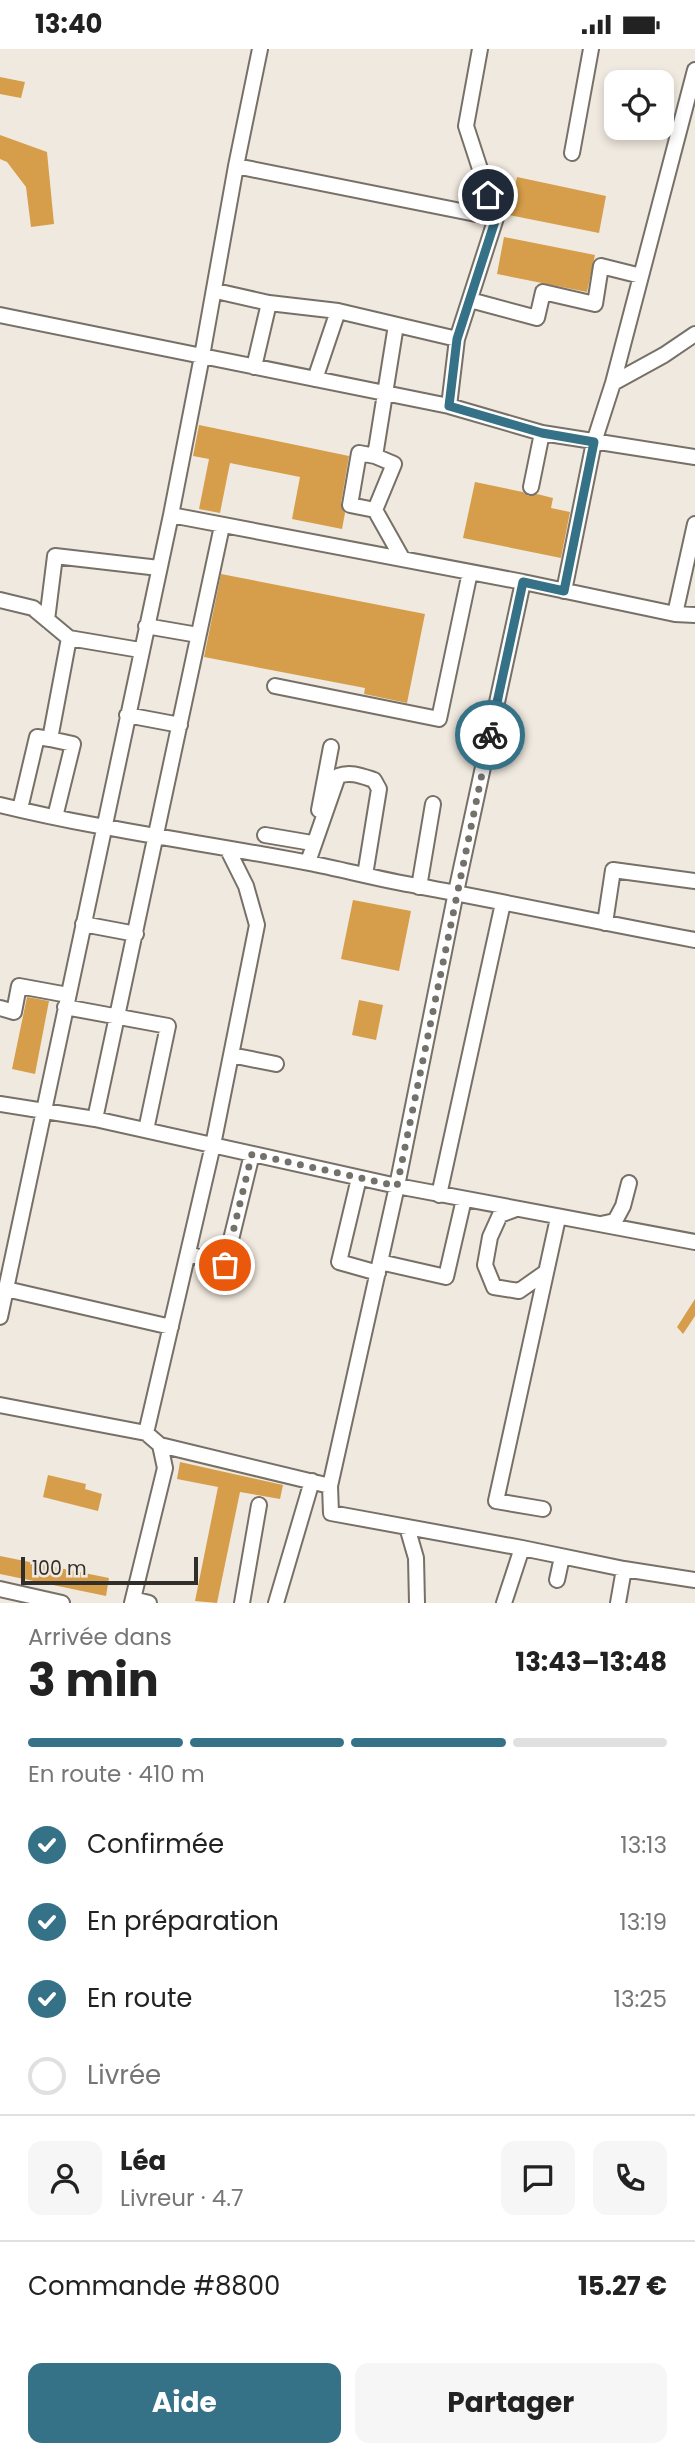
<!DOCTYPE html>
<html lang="fr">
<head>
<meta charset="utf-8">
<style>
  body { margin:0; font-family:Poppins,sans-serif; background:#f6f6f6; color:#222; height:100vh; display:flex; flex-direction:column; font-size:26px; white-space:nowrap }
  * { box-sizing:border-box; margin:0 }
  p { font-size:23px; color:#767676 }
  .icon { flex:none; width:38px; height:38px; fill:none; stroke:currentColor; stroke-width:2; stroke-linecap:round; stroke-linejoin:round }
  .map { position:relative; height:1554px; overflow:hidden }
  .side { display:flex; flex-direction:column; background:#fff; flex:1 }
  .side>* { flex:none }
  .tools { position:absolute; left:604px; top:21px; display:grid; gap:14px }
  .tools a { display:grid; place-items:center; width:70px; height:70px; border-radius:14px; background:#fff; box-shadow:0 4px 10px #0003; font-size:35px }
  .scale { position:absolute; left:21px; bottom:18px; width:177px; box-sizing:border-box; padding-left:7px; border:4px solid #322f2b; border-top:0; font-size:19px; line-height:24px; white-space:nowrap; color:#322f2b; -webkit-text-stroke:5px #f0e9df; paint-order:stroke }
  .pin { position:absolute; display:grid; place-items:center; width:60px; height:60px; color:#fff; margin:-30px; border:4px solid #fff; border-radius:50%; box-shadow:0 2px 7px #0007 }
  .courier { position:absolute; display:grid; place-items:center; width:70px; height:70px; margin:-35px; border:5px solid #357288; border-radius:50%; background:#fff; color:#222; box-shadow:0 2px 9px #0007 }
  .head em { font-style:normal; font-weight:700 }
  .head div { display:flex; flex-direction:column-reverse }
  .head { display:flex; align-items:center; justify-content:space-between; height:119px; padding:0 28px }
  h1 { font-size:46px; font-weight:700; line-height:52px }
  .bar { display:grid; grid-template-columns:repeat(4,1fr); gap:10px 7px; align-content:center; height:84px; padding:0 28px }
  .bar i { height:9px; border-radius:5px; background:#e0e0e0 }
  .bar .active { background:#357288 }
  .bar p { grid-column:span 4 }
  .line { display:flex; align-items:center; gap:18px; padding:0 28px; border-top:2px solid #e0e0e0 }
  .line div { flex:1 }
  .round { display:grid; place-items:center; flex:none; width:74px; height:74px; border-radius:14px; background:#f6f6f6 }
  ol { padding:0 28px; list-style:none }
  li { display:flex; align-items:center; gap:21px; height:77px }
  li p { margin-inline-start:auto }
  li .icon { padding:7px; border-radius:50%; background:#357288; color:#fff; stroke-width:4 }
  li:last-child { color:#767676 }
  li i { width:38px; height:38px; border:4px solid #e0e0e0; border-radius:50% }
  .cta { display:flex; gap:14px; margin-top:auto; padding:14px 28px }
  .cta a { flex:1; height:80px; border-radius:14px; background:#357288; color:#fff; font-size:28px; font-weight:700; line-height:80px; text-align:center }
  .cta a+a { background:#f6f6f6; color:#222 }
  .status { display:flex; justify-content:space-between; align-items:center; height:49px; padding:0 35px; background:#fff; direction:ltr }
  .status svg { height:19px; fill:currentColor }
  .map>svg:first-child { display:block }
  .building { fill:#d69e4a }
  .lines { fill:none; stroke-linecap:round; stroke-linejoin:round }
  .minor-casing { stroke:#767067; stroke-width:18 }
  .minor { stroke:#fff; stroke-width:14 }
  .done { stroke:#74706a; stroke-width:7; stroke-dasharray:0 12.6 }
  .route { stroke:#357288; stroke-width:9 }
</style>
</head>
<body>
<div class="status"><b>13:40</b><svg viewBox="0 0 49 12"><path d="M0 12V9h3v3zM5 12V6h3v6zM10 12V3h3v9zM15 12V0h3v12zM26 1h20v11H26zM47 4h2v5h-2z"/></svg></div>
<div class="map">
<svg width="695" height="1554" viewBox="0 0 695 1554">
  <rect width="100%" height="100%" fill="#f0e9df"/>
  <path class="building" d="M0,28l25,5 -4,16 -21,-4z
    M0,86l47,17 7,72 -23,3 -5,-40 -19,-25 -7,-3z
    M517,128l89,19 -7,37 -90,-18z
    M504,188l91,18 -8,37 -90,-18z
    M199,376l150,31 -8,47 4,10 -3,16 -50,-10 8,-42 -70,-14 -10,50 -21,-4 10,-50 -16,-3z
    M475,433l48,10 5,4 9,-2 16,4 -2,10 19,4 -9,46 -98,-20z
    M221,525l204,40 -18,89 -43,-9 1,-6 -161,-31z
    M353,851l58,11 -12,60 -58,-12z
    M27,948l22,4 -14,73 -23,-5z
    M359,951l24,5 -7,35 -24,-5z
    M695,1250v17l-12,18 -6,-7z
    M180,1413l103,23 -3,14 -40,-7 -23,111 -22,-2 23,-114 -41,-8z
    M48,1426l38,9 -1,5 17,5 -4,17 -55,-14z
    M0,1507l109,22 -3,18 -106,-22z"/>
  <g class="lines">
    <defs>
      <path id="minor" d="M260,0l-24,117 -34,190 247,50 93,27 153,24
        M572,104l19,-104
        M236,117l260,52
        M216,242l53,12 69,8 119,28
        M470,251l67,18 6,-26 52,12 6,-38 40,10
        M0,266l202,41 -31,159 -171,802
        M396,276l-21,131 -16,-3 -9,52 25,5 27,48
        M254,318l15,-64
        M315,330l23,-68
        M613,334l82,-313
        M449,357l8,-67 39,-121 -30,-92 14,-77
        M531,438l11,-54
        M375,461l19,-46 -19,-8
        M523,533l152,32 20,1
        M564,542l30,-149 19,-59 51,-28 31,-21
        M0,551l33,8 36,30 -19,101 -13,-2 -17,72
        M675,565l20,-90
        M47,571l8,-64 104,12
        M146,577l52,9
        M69,589l71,12
        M275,637l164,33 31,-147
        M127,666l53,10
        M50,690l23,5 -18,73
        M0,756c102,25 206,38 309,58 36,7 72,17 109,23 92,17 185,37 277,54
        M319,761l12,-63
        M265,786l47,8
        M308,813l30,-86c12,-5 24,0 36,4l5,9 -14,86
        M419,838l14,-83
        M605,874l8,-53 82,11
        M83,875l53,10
        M65,958l103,19 -22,104
        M0,959l14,4 5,-26 49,9
        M231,1006l45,9
        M0,1055l95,15 302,67 298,56
        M95,1070l127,-593
        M359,1129l-20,84 39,11
        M439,1146l64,-292
        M516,1160l-16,6 -10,22 -5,28 9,22 25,4 27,-19
        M601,1175l14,-3 8,-15 6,-23
        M188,1205l37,10 27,-110
        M380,1213l66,15 18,-78
        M6,1240l165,38
        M0,1356l146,28 14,12 5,23 -33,135
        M146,1384l67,-288 44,-220 -11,-39 -18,-36
        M160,1396l170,41 67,-300 59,-294 67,-310 -352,-67
        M330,1437l1,27 191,35 102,21 71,11
        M543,1460l-47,-8 62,-283
        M407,1478l9,31 1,45
        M557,1531l5,-23
        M0,1540l62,14
        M133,1550l16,4
        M242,1554l17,-98
        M276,1554l36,-122
        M504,1554l18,-55
        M618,1554l6,-34"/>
    </defs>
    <use href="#minor" class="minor-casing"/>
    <use href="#minor" class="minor"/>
  </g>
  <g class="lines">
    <path class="done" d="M225,1216l27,-111 145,32 93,-451"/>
    <path class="route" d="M488,146l8,23 -39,121 -8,67 93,27 52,9 -30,149 -41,-9 -33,153"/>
  </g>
</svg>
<div class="tools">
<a><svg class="icon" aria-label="locate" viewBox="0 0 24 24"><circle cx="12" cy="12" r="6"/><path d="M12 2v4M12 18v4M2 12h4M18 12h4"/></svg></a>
</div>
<div class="scale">100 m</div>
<div class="pin" style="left:225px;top:1216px;background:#ea580c"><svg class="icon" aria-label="bag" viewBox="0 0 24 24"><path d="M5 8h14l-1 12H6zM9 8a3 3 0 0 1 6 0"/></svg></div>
<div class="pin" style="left:488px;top:146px;background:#1f2937"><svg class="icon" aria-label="home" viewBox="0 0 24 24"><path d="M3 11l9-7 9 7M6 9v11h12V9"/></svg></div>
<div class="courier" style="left:490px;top:686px"><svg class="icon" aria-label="bike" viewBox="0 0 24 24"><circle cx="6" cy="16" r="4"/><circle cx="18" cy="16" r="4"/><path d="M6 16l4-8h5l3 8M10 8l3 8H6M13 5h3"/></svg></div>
</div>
<section class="side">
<div class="head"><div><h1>3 min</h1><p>Arrivée dans</p></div><em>13:43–13:48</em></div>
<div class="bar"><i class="active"></i><i class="active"></i><i class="active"></i><i></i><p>En route · 410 m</p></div>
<ol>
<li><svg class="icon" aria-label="check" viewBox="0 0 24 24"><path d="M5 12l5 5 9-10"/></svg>Confirmée<p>13:13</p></li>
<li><svg class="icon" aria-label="check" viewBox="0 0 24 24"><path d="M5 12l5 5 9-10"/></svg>En préparation<p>13:19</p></li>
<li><svg class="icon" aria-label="check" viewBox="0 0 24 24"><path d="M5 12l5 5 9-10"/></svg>En route<p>13:25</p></li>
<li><i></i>Livrée</li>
</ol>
<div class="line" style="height:126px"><a class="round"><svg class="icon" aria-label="person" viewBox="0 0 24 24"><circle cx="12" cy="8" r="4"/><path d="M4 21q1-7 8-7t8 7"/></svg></a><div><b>Léa</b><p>Livreur · 4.7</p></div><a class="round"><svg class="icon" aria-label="chat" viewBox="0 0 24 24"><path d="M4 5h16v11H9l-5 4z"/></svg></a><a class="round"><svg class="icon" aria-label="phone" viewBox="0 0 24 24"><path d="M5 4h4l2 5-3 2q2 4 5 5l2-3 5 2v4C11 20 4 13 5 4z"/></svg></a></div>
<div class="line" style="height:91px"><div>Commande #8800</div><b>15.27 €</b></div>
<div class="cta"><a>Aide</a><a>Partager</a></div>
</section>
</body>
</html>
